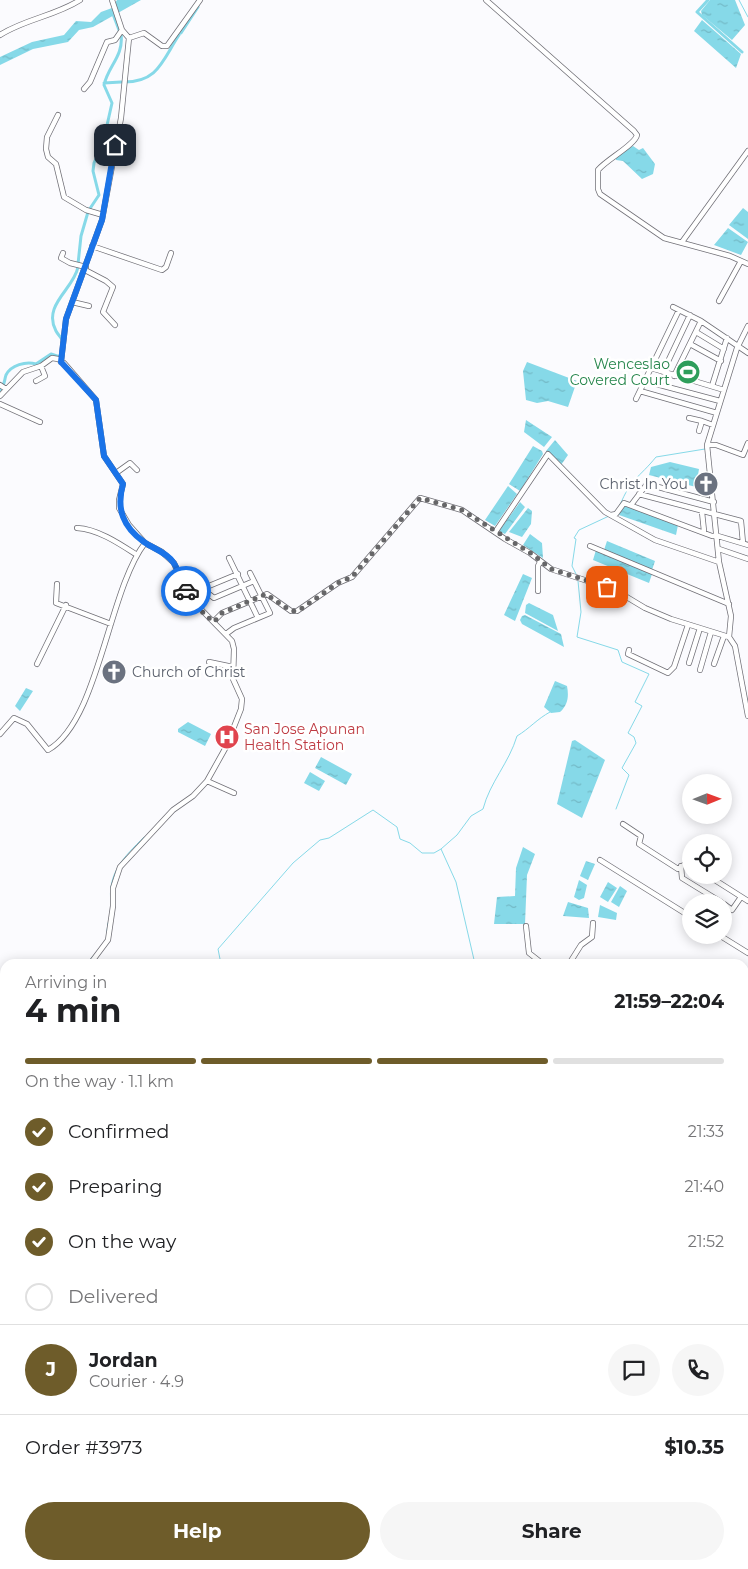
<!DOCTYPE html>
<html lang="en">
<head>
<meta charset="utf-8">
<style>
  body { margin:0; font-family:Montserrat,sans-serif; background:#f6f6f6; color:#202124; height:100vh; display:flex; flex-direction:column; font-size:19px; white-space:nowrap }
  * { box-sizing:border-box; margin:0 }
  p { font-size:16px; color:#757577 }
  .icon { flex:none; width:28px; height:28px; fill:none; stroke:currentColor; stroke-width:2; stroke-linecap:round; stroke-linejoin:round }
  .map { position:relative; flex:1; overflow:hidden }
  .sheet { position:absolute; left:0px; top:959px; width:749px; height:611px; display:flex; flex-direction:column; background:#fff; border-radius:15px 15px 0 0; box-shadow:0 2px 12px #0003 }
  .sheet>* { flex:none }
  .needle { width:32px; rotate:89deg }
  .tools { position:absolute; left:682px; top:774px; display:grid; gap:10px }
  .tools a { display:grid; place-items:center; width:50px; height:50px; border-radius:50%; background:#fff; box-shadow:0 2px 12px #0003; font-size:25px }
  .pin { position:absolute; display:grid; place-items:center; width:42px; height:42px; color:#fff; margin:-21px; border-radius:10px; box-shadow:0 2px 8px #0006 }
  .courier { position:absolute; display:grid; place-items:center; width:50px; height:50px; margin:-25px; border:4px solid #1a73e8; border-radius:50%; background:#fff; color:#222; box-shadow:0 1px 6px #0007 }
  .overview em { font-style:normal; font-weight:700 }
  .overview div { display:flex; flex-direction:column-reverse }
  .overview { display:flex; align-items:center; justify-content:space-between; height:85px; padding:0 25px }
  h1 { font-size:32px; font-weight:700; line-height:38px }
  .bar { display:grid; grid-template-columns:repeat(4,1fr); gap:8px 5px; align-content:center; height:60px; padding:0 25px }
  .bar i { height:6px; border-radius:4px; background:#e0e0e0 }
  .bar .on { background:#6e5c2a }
  .bar p { grid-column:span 4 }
  .line { display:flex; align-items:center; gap:12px; padding:0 25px; border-top:1px solid #e0e0e0 }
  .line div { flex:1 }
  .round { display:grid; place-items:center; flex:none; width:52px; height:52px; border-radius:26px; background:#f6f6f6 }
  ol { padding:0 25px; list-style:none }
  li { display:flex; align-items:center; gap:15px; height:55px }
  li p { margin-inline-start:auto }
  li .icon { padding:5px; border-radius:50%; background:#6e5c2a; color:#fff; stroke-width:4 }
  li:last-child { color:#757577 }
  li i { width:28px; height:28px; border:2px solid #e0e0e0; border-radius:50% }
  .cta { display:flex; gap:10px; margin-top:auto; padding:10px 25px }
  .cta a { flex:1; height:58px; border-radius:30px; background:#6e5c2a; color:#fff; font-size:20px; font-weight:700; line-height:58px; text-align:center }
  .cta a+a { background:#f6f6f6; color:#202124 }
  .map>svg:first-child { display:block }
  .water { fill:url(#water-ripples) }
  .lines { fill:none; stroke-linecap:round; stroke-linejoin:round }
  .stream { stroke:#86d9e8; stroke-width:1 }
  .canal { stroke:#86d9e8; stroke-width:3 }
  .minor-casing { stroke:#717077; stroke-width:6 }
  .minor { stroke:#fff; stroke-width:4.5 }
  .done { stroke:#666668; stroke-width:5; stroke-dasharray:0 9 }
  .route { stroke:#1a73e8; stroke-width:6 }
  .labels { text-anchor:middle; stroke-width:5; stroke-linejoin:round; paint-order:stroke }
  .leisure-label { font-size:14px; fill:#27864d; stroke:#fff; text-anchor:end }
  .worship-label { font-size:14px; fill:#5b616d; stroke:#fff; text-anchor:end }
  .health-label { font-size:14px; fill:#be3a42; stroke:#fff; text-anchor:start }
</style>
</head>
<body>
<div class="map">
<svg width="748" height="1569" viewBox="0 0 748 1569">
  <defs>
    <pattern id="water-ripples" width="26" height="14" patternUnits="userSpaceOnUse" patternTransform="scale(1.25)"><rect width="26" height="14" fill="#86d9e8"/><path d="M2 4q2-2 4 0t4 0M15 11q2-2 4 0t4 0" fill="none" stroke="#73b9c6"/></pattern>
  </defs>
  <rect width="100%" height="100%" fill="#fbfbfe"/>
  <path class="water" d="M117,0h24l-48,27 -14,3 -11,12 -35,7 -33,16v-8l32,-15 32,-7 12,-14 15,1 10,-10 11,-4z
    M710,0h25l10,25 -13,15 -30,-25 -1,-4z
    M702,20l39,34 -5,14 -42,-37z
    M633,146l6,4 4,-2 12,16 -2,10 -11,5 -19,-18 -7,-1 -1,-3z
    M743,208l5,4v27l-19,-14z
    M728,228l20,14 -7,13 -27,-10z
    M527,362l50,19 -9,26 -20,-6 -11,2 -11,-3 -3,-29z
    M526,420l26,17 -8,10 -20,-15z
    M555,440l13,15 -7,10 -15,-14z
    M533,446l9,5 1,3 -23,37 -11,-7z
    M670,462l29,7 -3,18 -47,-12 2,-8z
    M508,486l9,8 -22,32 -10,-6z
    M520,502l5,5 -20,27 -6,-3z
    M626,506l52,19 -2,10 -57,-20 3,-7z
    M528,508l4,3 -1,13 -9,13 -13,-5z
    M530,534l12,9 1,15 -20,-13z
    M607,541l48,20 -3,9 -48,-20z
    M596,550l56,24 -3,9 -56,-23z
    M523,574l9,4 -17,43 -11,-6z
    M529,603l24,12 5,16 -33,-18 1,-8z
    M525,615l36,19 3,13 -42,-23 -2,-4 2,-4z
    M555,681l12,5c2,10 1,19 -7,26l-9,1 -7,-6z
    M26,688l7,3 -13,20 -5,-5z
    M188,722l23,12 -6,12 -27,-14v-3z
    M575,740l30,20 -23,58 -25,-14 15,-63z
    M321,757l31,17 -6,11 -31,-17z
    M310,772l15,9 -6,10 -15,-8z
    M523,847l12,7 -8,21 -2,49h-31l3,-27 18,-1 1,-28z
    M586,861l9,3 -7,16 -8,-4z
    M579,880l8,5 -3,13 -5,2 -5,-3z
    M608,882l9,6 -9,14 -8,-5z
    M620,886l7,5 -8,16 -8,-5z
    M568,902l20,6 1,10 -26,-2z
    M600,905l17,8 -1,7 -18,-3z"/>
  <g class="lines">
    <path class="stream" d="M739,0l9,17
      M620,505c11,-27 19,-27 36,-48l49,-8
      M576,574l-4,-8 4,-27 -2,-1 5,-8 30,-14
      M578,581l3,31 -4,25 41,13 4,12 27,12 -14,28 7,4 -14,27 6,4 2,6 -14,25 7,7 -13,34
      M111,904c-4,-31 12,-46 33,-67
      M107,931l1,-8
      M87,964l6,-8
      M221,964l-3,-15 75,-86 27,-23 9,-2 44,-28 24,17 3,12 10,4 12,10h12l7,-4
      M475,964l-19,-82 -15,-33 16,-14 14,-19 12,-7c7,-27 26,-46 34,-73 12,-7 20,-17 33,-24
      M744,1061l4,-6
      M107,1565l2,4
      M302,1569l3,-4
      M362,1569l2,-4"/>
    <path class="canal" d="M708,0l-11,12 45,40
      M113,14l6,16
      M181,33l17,-26
      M124,82c34,0 38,-21 55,-47
      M104,83l17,-1
      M89,210l10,-15 -6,-24 1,-8 9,-20 9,-40 -8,-18c4,-19 20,-29 17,-51
      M78,264l3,-28 7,-24
      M63,341c-2,-4 -5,-6 -7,-10 -14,-26 18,-42 22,-64
      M0,390c5,-5 4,-9 6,-15 5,-10 20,-14 30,-11l15,-10 9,3"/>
    <defs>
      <path id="minor" d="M112,0l10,30 7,8
        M486,0l148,131 3,4c-2,10 -30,24 -39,35v19l2,5 64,44 66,18 18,8
        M0,35c25,-16 55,-19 80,-35
        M129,38l15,-5 18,13h5l33,-46
        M84,89l6,-7 17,-40 8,-2 7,-10
        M58,115l-11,22 -1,12 2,8 8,7 8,33 22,13 17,5
        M105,159v-2l8,1
        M682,242l66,-91
        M92,246l70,24 4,-3 5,-14
        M63,253l-2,5 9,5 16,4
        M85,270l21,11 7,6 -10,25 12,13
        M719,301l22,-40
        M72,302l17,4
        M673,307l28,14 47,32
        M696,332l28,17
        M690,344l31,17
        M61,362l5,-43 36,-99 19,-102 8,-80
        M651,368l73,22
        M663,372l27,-57
        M674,376l27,-55
        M36,381l9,-5 -4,-10
        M645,381l75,20
        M0,385l6,4
        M712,386l15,-48
        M640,391l77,22
        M0,396l23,-24 18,-6 11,-8 6,1 6,4 32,37 8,56 19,28 -4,16v8l10,17 16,18 17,9 12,11 13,32 45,46 2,8 -1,30 9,20 -1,10 -15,38 -19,34 -14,15 -20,14 -53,57 -7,21v18l-5,34 -18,24
        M636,399l43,-89
        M0,404l40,18
        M689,418l13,3
        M699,431l3,-10 11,4
        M707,445h9l27,10 5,-12
        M116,473l14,-10 7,7
        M639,494l102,27 2,22
        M631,505l16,-21 67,18
        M702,512l2,19
        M611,515l5,-1 8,-11 88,33h6l30,9
        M77,528c21,1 43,16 60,27
        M496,531l52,-77 57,58 50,28 64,22
        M590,546l139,58
        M719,549l29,10
        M229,558l29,60
        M57,584l-1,19 55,21
        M201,588l13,10 40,-17
        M538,591v-25l2,-4
        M187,595l51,-21
        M214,621l8,-8 45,-19 24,17h6l41,-28 14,-6 68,-79 42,12 43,29 25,14 21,16 64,21 30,18 26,11 58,18 6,9 13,70
        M226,634l8,-6 36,-15 -20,-40
        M729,637l2,-21 -12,-54 -12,-117 30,-97 11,-22
        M629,650l-1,4 40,19 6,-6 14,-42
        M209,662l24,5
        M689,663l11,-35
        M37,664l29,-59
        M714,664l10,-28
        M700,670l11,-38
        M0,734l14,-16 13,6 21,26c51,-29 60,-159 97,-207
        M207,781l27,12
        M623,824l18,12 -2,8 39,25 10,-7 3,2
        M600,860l91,57
        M681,866l1,12 39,24
        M707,875l41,26
        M724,904l8,6 9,-13
        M526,926l3,27 14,11
        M719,935l29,18
        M569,964l12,-19 11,-8 1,-14
        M744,1053l4,-6
        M744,1139l4,-3
        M748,1158v1
        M0,1195l5,-5
        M744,1204l4,-6
        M744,1220l4,4
        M0,1328l5,-9
        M744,1339l4,3
        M744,1356l4,3
        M744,1374l4,-6
        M744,1389l4,2
        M376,1565l5,4
        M365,1569l3,-4
        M476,1569l3,-4"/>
    </defs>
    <use href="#minor" class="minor-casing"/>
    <use href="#minor" class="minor"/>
  </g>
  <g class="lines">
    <path class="done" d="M186,591l19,24 9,7 8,-9 44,-19 25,17h7l40,-28 14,-6 68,-79 42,12 70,44 19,15 56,18"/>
    <path class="route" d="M115,145l-13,75 -36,99 -5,43 35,38 8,56 19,28c-7,25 0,43 21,58 10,7 22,10 29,20 6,8 9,20 13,29"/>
  </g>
  <defs>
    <symbol id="stadium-disc" viewBox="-11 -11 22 22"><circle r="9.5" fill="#2e9e5b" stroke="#fff"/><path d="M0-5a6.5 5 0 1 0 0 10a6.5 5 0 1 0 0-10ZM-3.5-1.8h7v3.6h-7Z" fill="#fff"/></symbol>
    <symbol id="church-disc" viewBox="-11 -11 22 22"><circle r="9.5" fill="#6b7280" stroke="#fff"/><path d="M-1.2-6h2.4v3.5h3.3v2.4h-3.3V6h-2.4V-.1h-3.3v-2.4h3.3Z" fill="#fff"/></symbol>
    <symbol id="hospital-disc" viewBox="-11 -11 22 22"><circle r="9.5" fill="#e0444e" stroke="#fff"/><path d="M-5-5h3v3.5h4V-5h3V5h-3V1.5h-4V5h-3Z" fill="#fff"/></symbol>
  </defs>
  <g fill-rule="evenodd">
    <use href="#stadium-disc" x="674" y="358" width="28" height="28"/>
    <use href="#church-disc" x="692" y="470" width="28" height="28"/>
    <use href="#church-disc" x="100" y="658" width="28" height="28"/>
    <use href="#hospital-disc" x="213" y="723" width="28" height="28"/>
  </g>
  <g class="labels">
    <g class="leisure-label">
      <text x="670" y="369">Wenceslao<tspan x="670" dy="16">Covered Court</tspan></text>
    </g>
    <g class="worship-label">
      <text x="688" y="489">Christ In You</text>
      <text x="132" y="677" text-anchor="start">Church of Christ</text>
    </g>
    <g class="health-label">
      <text x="244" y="734">San Jose Apunan<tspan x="244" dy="16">Health Station</tspan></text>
    </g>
  </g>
</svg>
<div class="tools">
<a><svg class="needle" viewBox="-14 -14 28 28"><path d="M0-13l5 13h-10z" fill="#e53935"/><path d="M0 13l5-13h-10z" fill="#757577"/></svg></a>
<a><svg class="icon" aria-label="locate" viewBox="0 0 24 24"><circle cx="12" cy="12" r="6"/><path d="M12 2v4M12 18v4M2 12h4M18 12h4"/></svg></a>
<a><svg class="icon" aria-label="layers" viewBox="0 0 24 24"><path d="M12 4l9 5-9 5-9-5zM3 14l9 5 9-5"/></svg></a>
</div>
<div class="pin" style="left:607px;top:587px;background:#ea580c"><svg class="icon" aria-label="bag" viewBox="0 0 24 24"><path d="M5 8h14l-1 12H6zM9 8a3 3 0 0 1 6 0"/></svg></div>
<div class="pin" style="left:115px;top:145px;background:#1f2937"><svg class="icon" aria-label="home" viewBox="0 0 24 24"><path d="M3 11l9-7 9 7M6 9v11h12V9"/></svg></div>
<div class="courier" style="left:186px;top:591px"><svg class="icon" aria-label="car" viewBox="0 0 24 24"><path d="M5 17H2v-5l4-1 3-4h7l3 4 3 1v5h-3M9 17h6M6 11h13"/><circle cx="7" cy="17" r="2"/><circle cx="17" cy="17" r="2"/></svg></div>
<section class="sheet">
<div class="overview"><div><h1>4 min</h1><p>Arriving in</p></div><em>21:59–22:04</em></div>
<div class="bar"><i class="on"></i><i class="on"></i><i class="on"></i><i></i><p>On the way · 1.1 km</p></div>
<ol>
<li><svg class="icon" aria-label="check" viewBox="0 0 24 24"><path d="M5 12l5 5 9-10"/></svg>Confirmed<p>21:33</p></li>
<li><svg class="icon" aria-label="check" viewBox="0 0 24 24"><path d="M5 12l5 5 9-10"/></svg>Preparing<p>21:40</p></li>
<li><svg class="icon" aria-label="check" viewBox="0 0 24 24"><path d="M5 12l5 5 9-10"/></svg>On the way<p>21:52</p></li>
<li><i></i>Delivered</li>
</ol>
<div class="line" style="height:90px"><b class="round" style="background:#6e5c2a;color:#fff">J</b><div><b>Jordan</b><p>Courier · 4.9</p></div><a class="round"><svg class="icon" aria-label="chat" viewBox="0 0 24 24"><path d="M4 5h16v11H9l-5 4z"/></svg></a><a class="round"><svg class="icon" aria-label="phone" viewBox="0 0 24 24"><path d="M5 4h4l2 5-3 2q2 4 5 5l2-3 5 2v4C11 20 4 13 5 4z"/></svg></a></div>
<div class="line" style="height:65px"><div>Order #3973</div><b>$10.35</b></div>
<div class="cta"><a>Help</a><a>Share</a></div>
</section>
</div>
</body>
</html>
